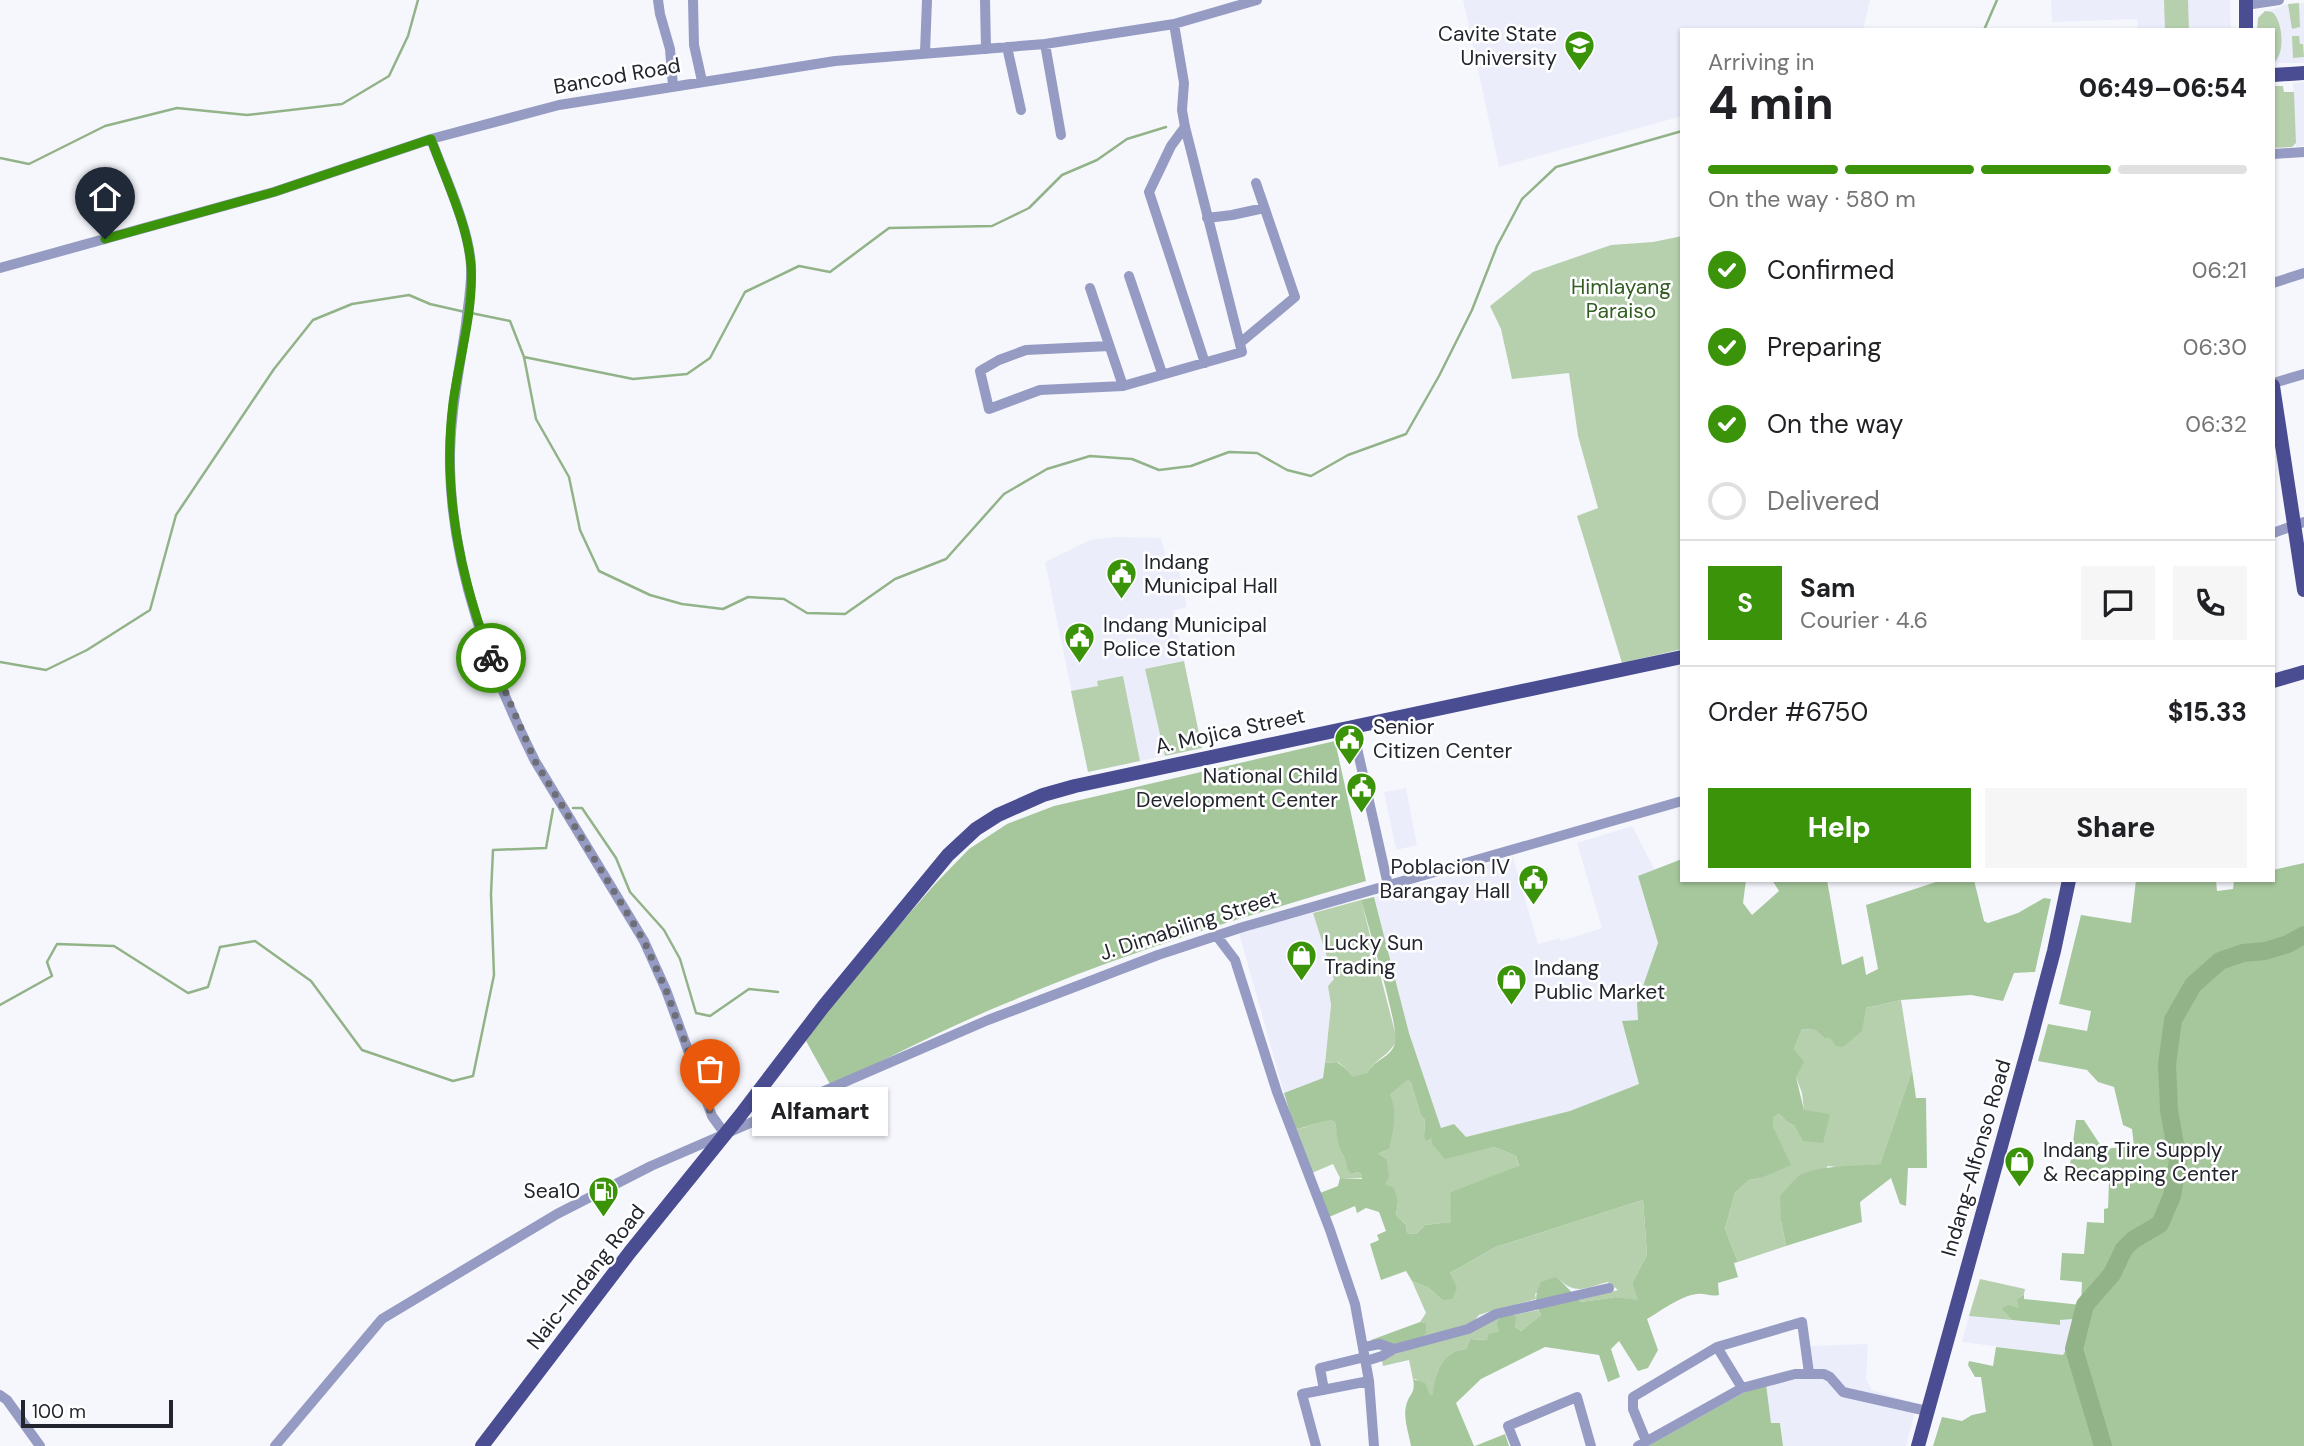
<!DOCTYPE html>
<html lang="en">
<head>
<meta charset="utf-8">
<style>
  body { margin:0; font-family:"DM Sans",sans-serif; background:#f6f6f6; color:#202124; height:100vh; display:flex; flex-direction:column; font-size:26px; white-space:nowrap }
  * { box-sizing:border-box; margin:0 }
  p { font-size:23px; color:#757577 }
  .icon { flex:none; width:38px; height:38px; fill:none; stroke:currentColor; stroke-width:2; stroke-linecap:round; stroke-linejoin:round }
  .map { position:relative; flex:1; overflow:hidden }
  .panel { position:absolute; left:1680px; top:28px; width:595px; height:854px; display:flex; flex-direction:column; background:#fff; border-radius:0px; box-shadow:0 2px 5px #0004 }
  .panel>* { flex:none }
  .scale { position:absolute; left:21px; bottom:18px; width:152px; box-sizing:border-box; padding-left:7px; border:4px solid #23252e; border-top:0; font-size:19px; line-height:24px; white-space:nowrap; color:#23252e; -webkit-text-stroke:5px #fff; paint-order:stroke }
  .pin { position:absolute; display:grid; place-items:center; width:60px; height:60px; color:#fff; margin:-72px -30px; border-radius:50% 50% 50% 0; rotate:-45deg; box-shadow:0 0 7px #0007 }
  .pin .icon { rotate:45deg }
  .courier { position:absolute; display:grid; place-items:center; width:70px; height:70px; margin:-35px; border:5px solid #3a9309; border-radius:50%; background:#fff; color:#222; box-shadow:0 2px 9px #0007 }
  .bubble { position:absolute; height:49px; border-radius:0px; background:#fff; box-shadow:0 2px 5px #0004; font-size:23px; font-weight:800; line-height:49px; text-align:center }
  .overview em { font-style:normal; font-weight:800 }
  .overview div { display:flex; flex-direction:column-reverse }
  .overview { display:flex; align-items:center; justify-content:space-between; height:119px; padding:0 28px }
  h1 { font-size:46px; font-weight:800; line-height:52px }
  .bar { display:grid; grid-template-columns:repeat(4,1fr); gap:10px 7px; align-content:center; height:84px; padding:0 28px }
  .bar i { height:9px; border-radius:5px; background:#e0e0e0 }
  .bar .active { background:#3a9309 }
  .bar p { grid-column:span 4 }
  .line { display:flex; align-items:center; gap:18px; padding:0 28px; border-top:2px solid #e0e0e0 }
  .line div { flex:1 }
  .round { display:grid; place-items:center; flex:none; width:74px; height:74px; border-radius:0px; background:#f6f6f6 }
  ol { padding:0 28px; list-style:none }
  li { display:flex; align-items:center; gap:21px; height:77px }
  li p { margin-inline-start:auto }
  li .icon { padding:7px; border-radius:50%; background:#3a9309; color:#fff; stroke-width:4 }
  li:last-child { color:#757577 }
  li i { width:38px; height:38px; border:4px solid #e0e0e0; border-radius:50% }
  .cta { display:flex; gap:14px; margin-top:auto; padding:14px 28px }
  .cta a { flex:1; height:80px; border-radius:0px; background:#3a9309; color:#fff; font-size:28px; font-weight:800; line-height:80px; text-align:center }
  .cta a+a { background:#f6f6f6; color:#202124 }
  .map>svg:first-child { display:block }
  .built { fill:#ebedfb }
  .green { fill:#b6d0ae }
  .forest { fill:#a6c79c; fill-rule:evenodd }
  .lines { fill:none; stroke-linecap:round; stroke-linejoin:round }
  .stream { stroke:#92b388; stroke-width:2.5 }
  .river { stroke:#92b388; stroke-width:18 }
  .minor { stroke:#969bc3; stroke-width:10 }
  .major { stroke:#4a4d91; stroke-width:14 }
  .done { stroke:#6d6e76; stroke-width:7; stroke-dasharray:0 12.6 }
  .route { stroke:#3a9309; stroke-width:9 }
  .labels { text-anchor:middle; stroke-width:5; stroke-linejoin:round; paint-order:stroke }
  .poi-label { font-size:21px; fill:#23252e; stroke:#fff; text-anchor:start }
  .street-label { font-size:21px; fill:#23252e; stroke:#fff }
  .park-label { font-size:21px; fill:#315c22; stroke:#fff }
</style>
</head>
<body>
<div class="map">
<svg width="2304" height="1446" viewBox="0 0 2304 1446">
  <rect width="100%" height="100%" fill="#f6f7fd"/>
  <path class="built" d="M1463,0h407l-7,30h-181v86l-183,51z
    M2051,0h179l1,30h-93l-1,-11 -85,3z
    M2304,3v60h-31v-33h-16l1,-12 4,-5 26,-9z
    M2304,82v64l-8,1 -3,-64z
    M1115,537l46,1 8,34 10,-2 8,37 -14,4 29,137 -114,24 -43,-210 45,-22z
    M1406,788l11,57 -21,5 -12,-58z
    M1632,826l23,44 -17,7 20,66 -21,60 1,17 -16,1 17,63 -69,27 -104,26 -12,-13 -13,4 -32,-95 -35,-136 139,-40 25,87 22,-6 1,3 41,-13 -25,-85z
    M1313,913l21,66 -6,7 3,19 -8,73 -39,15 -45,-160z
    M1969,1316l90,9v-5l15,-1 6,7 -17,29 -101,-13z
    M1868,1344l-2,35 6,11 45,14 -11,42h-123l-2,-23 -10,1 -5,-40 48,-8 -5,-30z"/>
  <path class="green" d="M2164,0h24l1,30h-24z
    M2299,3l1,24 -8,2 -4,-25z
    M2265,11l7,1c11,8 14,43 1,51v-33h-16l1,-12z
    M2292,36h7l1,8h3l1,13 -11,1z
    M2273,86h10l1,6h10l2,51 -4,4 -19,1z
    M1682,236v413l-60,14 -45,-147 21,-8 -20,-72 -9,-63 -57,6 -11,-50 -11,-23 43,-34 78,-27 42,-3z
    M1184,661l18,87 -37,8 -20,-87z
    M1123,676l17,85 -52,11 -17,-81 27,-5 -1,-5z
    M1361,900l36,140c-10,18 -20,17 -30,33l-16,5 -5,-9 -8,-7 -13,1 6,-58 -3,-19 6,-7 -21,-66z
    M1901,1000l11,70 -32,94 -36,4 -16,-2 -47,55 5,25 -48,16 -13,-33 10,-36 14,-13 12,-2 18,-34 -6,-17 -1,-10 7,-3 8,8 8,4 9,-15 -2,-18 -6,-16 -2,-28 8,-20 13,1 9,8 42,-30z
    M1408,1078l3,5 10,33 4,4 -1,16 7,2 14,20 49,-11 22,9 3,11 -69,25 2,30 -27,3 -9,9 -9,-1 -1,-8 -10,-10 2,-13 -13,-18 -7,-30 11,-5 1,-54z
    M1324,1120l10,1 3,9 2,16 13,28 6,-2 4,3 1,3h-23l-7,-14 -21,9 -17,-44 8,-1z
    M1643,1200l4,55 -15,28 7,18 -23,-4 -35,5 -2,-2 39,-10 -10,-8c-21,5 -32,14 -49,-3l-24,15 1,5 -48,13 -9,3 -5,6 -10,5 -42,11 4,-14 -6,-1 6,-9 -14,-32 17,7 13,12 8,-27 46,-26z
    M1980,1279l45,10 -1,5 -3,2 -1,13h-19l11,11 -43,-4z
    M1538,1310l3,5 -20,16 -6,-4 -2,-12z
    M1502,1316l-2,16 -13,8 -17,-1 -4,10c-22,1 -33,25 -32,46h-4l-14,-16h-3l-4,-19 -26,6 -1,-5 10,-6z"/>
  <path class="forest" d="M1335,741l31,140c-121,35 -242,72 -357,121 -61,25 -119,55 -178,84l-25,-45 22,-34 107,-123 34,-35 38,-25 47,-18z
    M1682,859v21h64l-3,23 9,12 27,-24 -7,-11h55l15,85 21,-9 3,19 12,-6 -12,-64 76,-25h32l10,41 4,2 30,-10 26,-15 7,1 -16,73 -21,1 -11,28 -32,-6 -70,5 -35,8 -4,23 -19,16 -7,-1 -6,-8h-6l-9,-8 -13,-1 -8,20 10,13 -8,15 8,33 26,4 -7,29 -20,-2 -8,-15 -8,-4 -8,-8 -6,3v10l18,38 -30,13 -12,2 -14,13 -10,36 13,33 -4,1 4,14 -20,6 1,12c-8,2 -15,-2 -22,-1 -17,2 -36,17 -50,25l11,31 -10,18 -10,3 -19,-30 -8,8 9,28 -12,5 -9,-27 -54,-8 -64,32 -25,24 18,43h-63c-2,-12 -8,-28 -5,-40 3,-13 10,-12 7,-27l12,4 5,12h3c1,-21 10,-45 33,-46l4,-10 17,1 2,-6 10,-2 -2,-9 2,-5 11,-4 6,2 -1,11 6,4 20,-16c-7,-12 -6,-21 0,-33l14,-5 4,2 22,23 35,-5 22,3 -6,-17 15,-28 -4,-55 -147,47 -46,26 7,15 -5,11 -10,1 -13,-12 -17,-7 -6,-10 -25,9 -11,-36 9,-4 -2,-5 9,-4 -7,-19 -13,-4 -9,5 -2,-7 -26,11 -9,-24 18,-7 2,-8 22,1v-4l-4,-3 -6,2 -5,-5c0,-10 -5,-14 -8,-23 -3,-9 -1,-16 -5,-25 -15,-2 -25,7 -39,8l-11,-36 39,-15 2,-15 12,-1 9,7 6,8 15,-4c9,-15 24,-15 28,-30 5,-14 -28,-121 -34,-143l13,-3 35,136 32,95 13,-4 12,13 104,-26 69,-27 -17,-63 16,-1 -1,-17 21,-60 -20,-67zM1408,1079l3,4 10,33 4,4 -1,16 2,5 5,-3 2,7 12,14 49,-12 22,9 3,10 -69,26 1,30 -26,3 -9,9 -9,-1 -1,-8 -10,-10 2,-13 -4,-14 -9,-4 4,-7 -2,-17 -9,-6 11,-5c4,-17 9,-38 1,-54z
    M2304,863v583h-371l9,-29 20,4 10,-6 14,-3 -5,-35h-6l-7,-12 1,-4 24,5 3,-19 67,8 17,-29 -6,-7 -14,1v5l-48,-5 -11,-11 7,-4 11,3 -2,-8 7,-6v5l57,6 1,-23 -22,-2 2,-27 22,1 3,-32 17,1v-14l4,-1 1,-26 -41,-2 8,-60h8l19,29 31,-3 -2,-17 -9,-4 -9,-38 -16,-5 -11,-12 -49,-9 10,-37 39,7 4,-20 -32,-7 22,-89 50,8 5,-43h80l1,11 16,-2 1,-9h39v-10z
    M1912,1070l4,28h10l1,70h-19l-2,38 -6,-2 -9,-26 -31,24 2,20 -76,24 -5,-25 -1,-25c6,-6 12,-15 19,-20 15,-11 61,-10 81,-12z
    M1420,1322l6,1v10l-4,4 -39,14 -11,-4 -1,-7z
    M1766,1384l5,39h9l3,23h-135l95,-53z
    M1505,1434l4,12h-34z"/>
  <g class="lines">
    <path class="stream" d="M1984,30l13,-30
      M0,158l29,6 76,-38 72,-18 70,7 95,-11 47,-28 19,-40 10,-36
      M471,313l39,8 14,36 12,62 33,58 11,53 19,41 51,24 32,9 41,5 25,-12 36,2 23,14 38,1 50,-35 51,-20 58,-65 43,-25 43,-13 42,3 27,11 32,-4 38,-14 28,1 30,17 24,6 37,-21 58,-21 33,-58 33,-66 25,-64 25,-47 34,-32 126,-36
      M524,357l109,22 54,-5 23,-16 35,-66 54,-26 31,6 59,-44 103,-2 37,-18 33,-33 35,-15 30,-21 39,-12
      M0,662l46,8 41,-20 63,-40 26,-95 98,-146 39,-49 39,-16 57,-9 21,9 35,8
      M573,808h9l34,50 14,34 34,38 16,29 16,54 14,3 39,-27 29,3
      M0,1005l52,-29 -5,-14 10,-18 57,2 74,47 20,-6 12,-40 35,-6 56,40 51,69 91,31 20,-5 21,-101 -3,-81 2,-44 53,-2 7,-39"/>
    <path class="river" d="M2103,1446l-29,-97 11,-44 27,-31 12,-25 9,-9 27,-16 12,-28 6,-35 -9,-51 -2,-46 6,-44 20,-35 27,-24 23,-8 22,-2 23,-7 16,-9"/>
    <path class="minor" d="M658,0l2,14 10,35 3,37
      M693,0l1,45 8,36
      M985,0l1,49
      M2246,5l33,-5
      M1045,44l16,91
      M1007,47l14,63
      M925,52l2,-52
      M1185,127l-14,19 -22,46 56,171
      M431,139c14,38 38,88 40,127 1,19 -3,39 -5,58 -7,48 -17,95 -16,143 2,103 40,203 85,294l109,180 22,49 46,126 13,18
      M2273,154l31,-2
      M1207,218l25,-3 32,-7
      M0,268l274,-76 157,-53 128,-34 276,-44 210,-17 129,-20 83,-24
      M1129,276l33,97
      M2273,283l31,-10
      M1090,288l33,98
      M1240,343l55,-46 -39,-114
      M1109,346l-83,4 -27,10 -19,11 9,38 51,-19 83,-4 119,-34 -57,-225 -3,-17 2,-27 -10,-59
      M2273,385l4,-3 27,-8
      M2273,533l31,-11
      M1352,726l36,159
      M1216,935l19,25 42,132 53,138 25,74 14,77 5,65
      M1364,1347l16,-3 14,5
      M1717,1347l25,41
      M1366,1361l16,-5 12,-7 74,-20 28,-15 113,-26
      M1324,1390l-4,-22 45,-11
      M0,1395l7,5 33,46
      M1646,1441l-13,-32v-12l84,-50 85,-25 7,51
      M275,1446l107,-127 175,-105 94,-48 337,-146 170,-65 85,-28 439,-126
      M1316,1446l-14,-52 67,-13
      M1516,1446l-8,-20 69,-29 14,49
      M1638,1446l104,-58 53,-14h29l6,3 13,15 84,19"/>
    <path class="major" d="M2246,30v-30
      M2273,75l31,-2
      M2273,386l31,204
      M2273,681l31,-9
      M482,1446l148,-194 109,-135 84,-110 125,-152 28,-26 22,-14 45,-20 32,-9 607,-129
      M1918,1446l113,-408 23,-87 15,-71"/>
  </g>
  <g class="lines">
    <path class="done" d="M491,658l44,103 109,180 22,49 44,121"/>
    <path class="route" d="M105,239l169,-47 157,-53c14,39 37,86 40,127 3,45 -12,92 -18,137 -11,87 7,174 38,255"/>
  </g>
  <defs>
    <symbol id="university-pin" viewBox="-11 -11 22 30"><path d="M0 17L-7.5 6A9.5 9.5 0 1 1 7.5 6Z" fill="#3a9309" stroke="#fff"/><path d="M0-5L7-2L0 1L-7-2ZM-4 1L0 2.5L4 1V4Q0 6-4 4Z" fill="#fff"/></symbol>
    <symbol id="civic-pin" viewBox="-11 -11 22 30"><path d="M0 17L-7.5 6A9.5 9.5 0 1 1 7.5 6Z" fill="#3a9309" stroke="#fff"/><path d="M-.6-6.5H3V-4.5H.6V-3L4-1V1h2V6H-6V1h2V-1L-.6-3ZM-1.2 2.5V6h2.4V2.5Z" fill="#fff"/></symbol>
    <symbol id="shop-pin" viewBox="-11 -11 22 30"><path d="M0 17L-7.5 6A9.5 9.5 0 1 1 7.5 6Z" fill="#3a9309" stroke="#fff"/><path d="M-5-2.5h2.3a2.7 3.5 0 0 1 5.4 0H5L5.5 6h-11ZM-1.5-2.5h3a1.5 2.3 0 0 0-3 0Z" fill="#fff"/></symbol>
    <symbol id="fuel-pin" viewBox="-11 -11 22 30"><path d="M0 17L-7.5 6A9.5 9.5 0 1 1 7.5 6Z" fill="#3a9309" stroke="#fff"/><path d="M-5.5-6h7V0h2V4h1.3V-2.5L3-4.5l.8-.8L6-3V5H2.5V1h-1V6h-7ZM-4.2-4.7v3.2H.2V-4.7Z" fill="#fff"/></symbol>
  </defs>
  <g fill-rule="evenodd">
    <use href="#university-pin" x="1562" y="28" width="35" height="47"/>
    <use href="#civic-pin" x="1104" y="556" width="35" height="47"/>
    <use href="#civic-pin" x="1062" y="620" width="35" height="47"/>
    <use href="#civic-pin" x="1332" y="722" width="35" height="47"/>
    <use href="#civic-pin" x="1344" y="770" width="35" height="47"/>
    <use href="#civic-pin" x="1516" y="862" width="35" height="47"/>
    <use href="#shop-pin" x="1284" y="938" width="35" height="47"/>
    <use href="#shop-pin" x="1494" y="962" width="35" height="47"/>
    <use href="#shop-pin" x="2002" y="1144" width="35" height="47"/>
    <use href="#fuel-pin" x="586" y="1174" width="35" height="47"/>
  </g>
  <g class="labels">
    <g class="poi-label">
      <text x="1557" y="41" text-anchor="end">Cavite State<tspan x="1557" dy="24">University</tspan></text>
      <text x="1144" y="569">Indang<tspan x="1144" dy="24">Municipal Hall</tspan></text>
      <text x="1103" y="632">Indang Municipal<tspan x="1103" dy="24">Police Station</tspan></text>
      <text x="1373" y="734">Senior<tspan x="1373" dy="24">Citizen Center</tspan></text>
      <text x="1338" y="783" text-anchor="end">National Child<tspan x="1338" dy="24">Development Center</tspan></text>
      <text x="1510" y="874" text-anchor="end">Poblacion IV<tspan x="1510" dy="24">Barangay Hall</tspan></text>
      <text x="1324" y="950">Lucky Sun<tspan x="1324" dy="24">Trading</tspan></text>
      <text x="1534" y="975">Indang<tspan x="1534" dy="24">Public Market</tspan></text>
      <text x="2043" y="1157">Indang Tire Supply<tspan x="2043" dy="24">&amp; Recapping Center</tspan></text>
      <text x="580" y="1198" text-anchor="end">Sea10</text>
    </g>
    <g class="street-label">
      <text transform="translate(617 76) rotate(-10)" y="7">Bancod Road</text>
      <text transform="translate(1230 731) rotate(-12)" y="7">A. Mojica Street</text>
      <text transform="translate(1189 925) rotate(-18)" y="7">J. Dimabiling Street</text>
      <text transform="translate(1976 1158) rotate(-74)" y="7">Indang-Alfonso Road</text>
      <text transform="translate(586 1277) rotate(-52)" y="7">Naic–Indang Road</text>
    </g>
    <g class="park-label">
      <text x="1621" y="294">Himlayang<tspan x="1621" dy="24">Paraiso</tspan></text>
    </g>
  </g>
</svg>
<div class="scale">100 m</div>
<div class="pin" style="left:710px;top:1111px;background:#ea580c"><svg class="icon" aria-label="bag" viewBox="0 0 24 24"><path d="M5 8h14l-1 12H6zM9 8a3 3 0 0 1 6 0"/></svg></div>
<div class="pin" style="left:105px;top:239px;background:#1f2937"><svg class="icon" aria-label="home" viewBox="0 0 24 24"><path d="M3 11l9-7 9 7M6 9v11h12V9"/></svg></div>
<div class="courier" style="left:491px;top:658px"><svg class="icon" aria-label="bike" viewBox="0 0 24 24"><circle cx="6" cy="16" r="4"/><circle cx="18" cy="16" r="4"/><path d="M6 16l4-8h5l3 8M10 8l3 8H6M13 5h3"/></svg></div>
<div class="bubble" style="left:752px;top:1087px;width:136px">Alfamart</div>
<section class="panel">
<div class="overview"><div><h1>4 min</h1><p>Arriving in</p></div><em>06:49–06:54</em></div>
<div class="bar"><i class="active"></i><i class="active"></i><i class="active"></i><i></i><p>On the way · 580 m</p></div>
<ol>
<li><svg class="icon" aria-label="check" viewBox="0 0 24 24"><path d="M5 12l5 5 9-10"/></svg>Confirmed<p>06:21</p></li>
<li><svg class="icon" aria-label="check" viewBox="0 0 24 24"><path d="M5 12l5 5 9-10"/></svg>Preparing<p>06:30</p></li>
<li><svg class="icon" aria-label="check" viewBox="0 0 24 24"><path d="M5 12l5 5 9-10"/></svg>On the way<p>06:32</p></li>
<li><i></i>Delivered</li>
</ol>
<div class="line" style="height:126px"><b class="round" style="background:#3a9309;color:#fff">S</b><div><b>Sam</b><p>Courier · 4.6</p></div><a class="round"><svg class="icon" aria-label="chat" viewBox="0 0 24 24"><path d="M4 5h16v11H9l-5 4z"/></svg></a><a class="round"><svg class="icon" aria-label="phone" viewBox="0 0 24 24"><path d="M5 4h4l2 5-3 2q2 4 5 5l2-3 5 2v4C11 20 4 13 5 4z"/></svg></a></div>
<div class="line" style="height:91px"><div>Order #6750</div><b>$15.33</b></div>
<div class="cta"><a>Help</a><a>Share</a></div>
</section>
</div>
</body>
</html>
